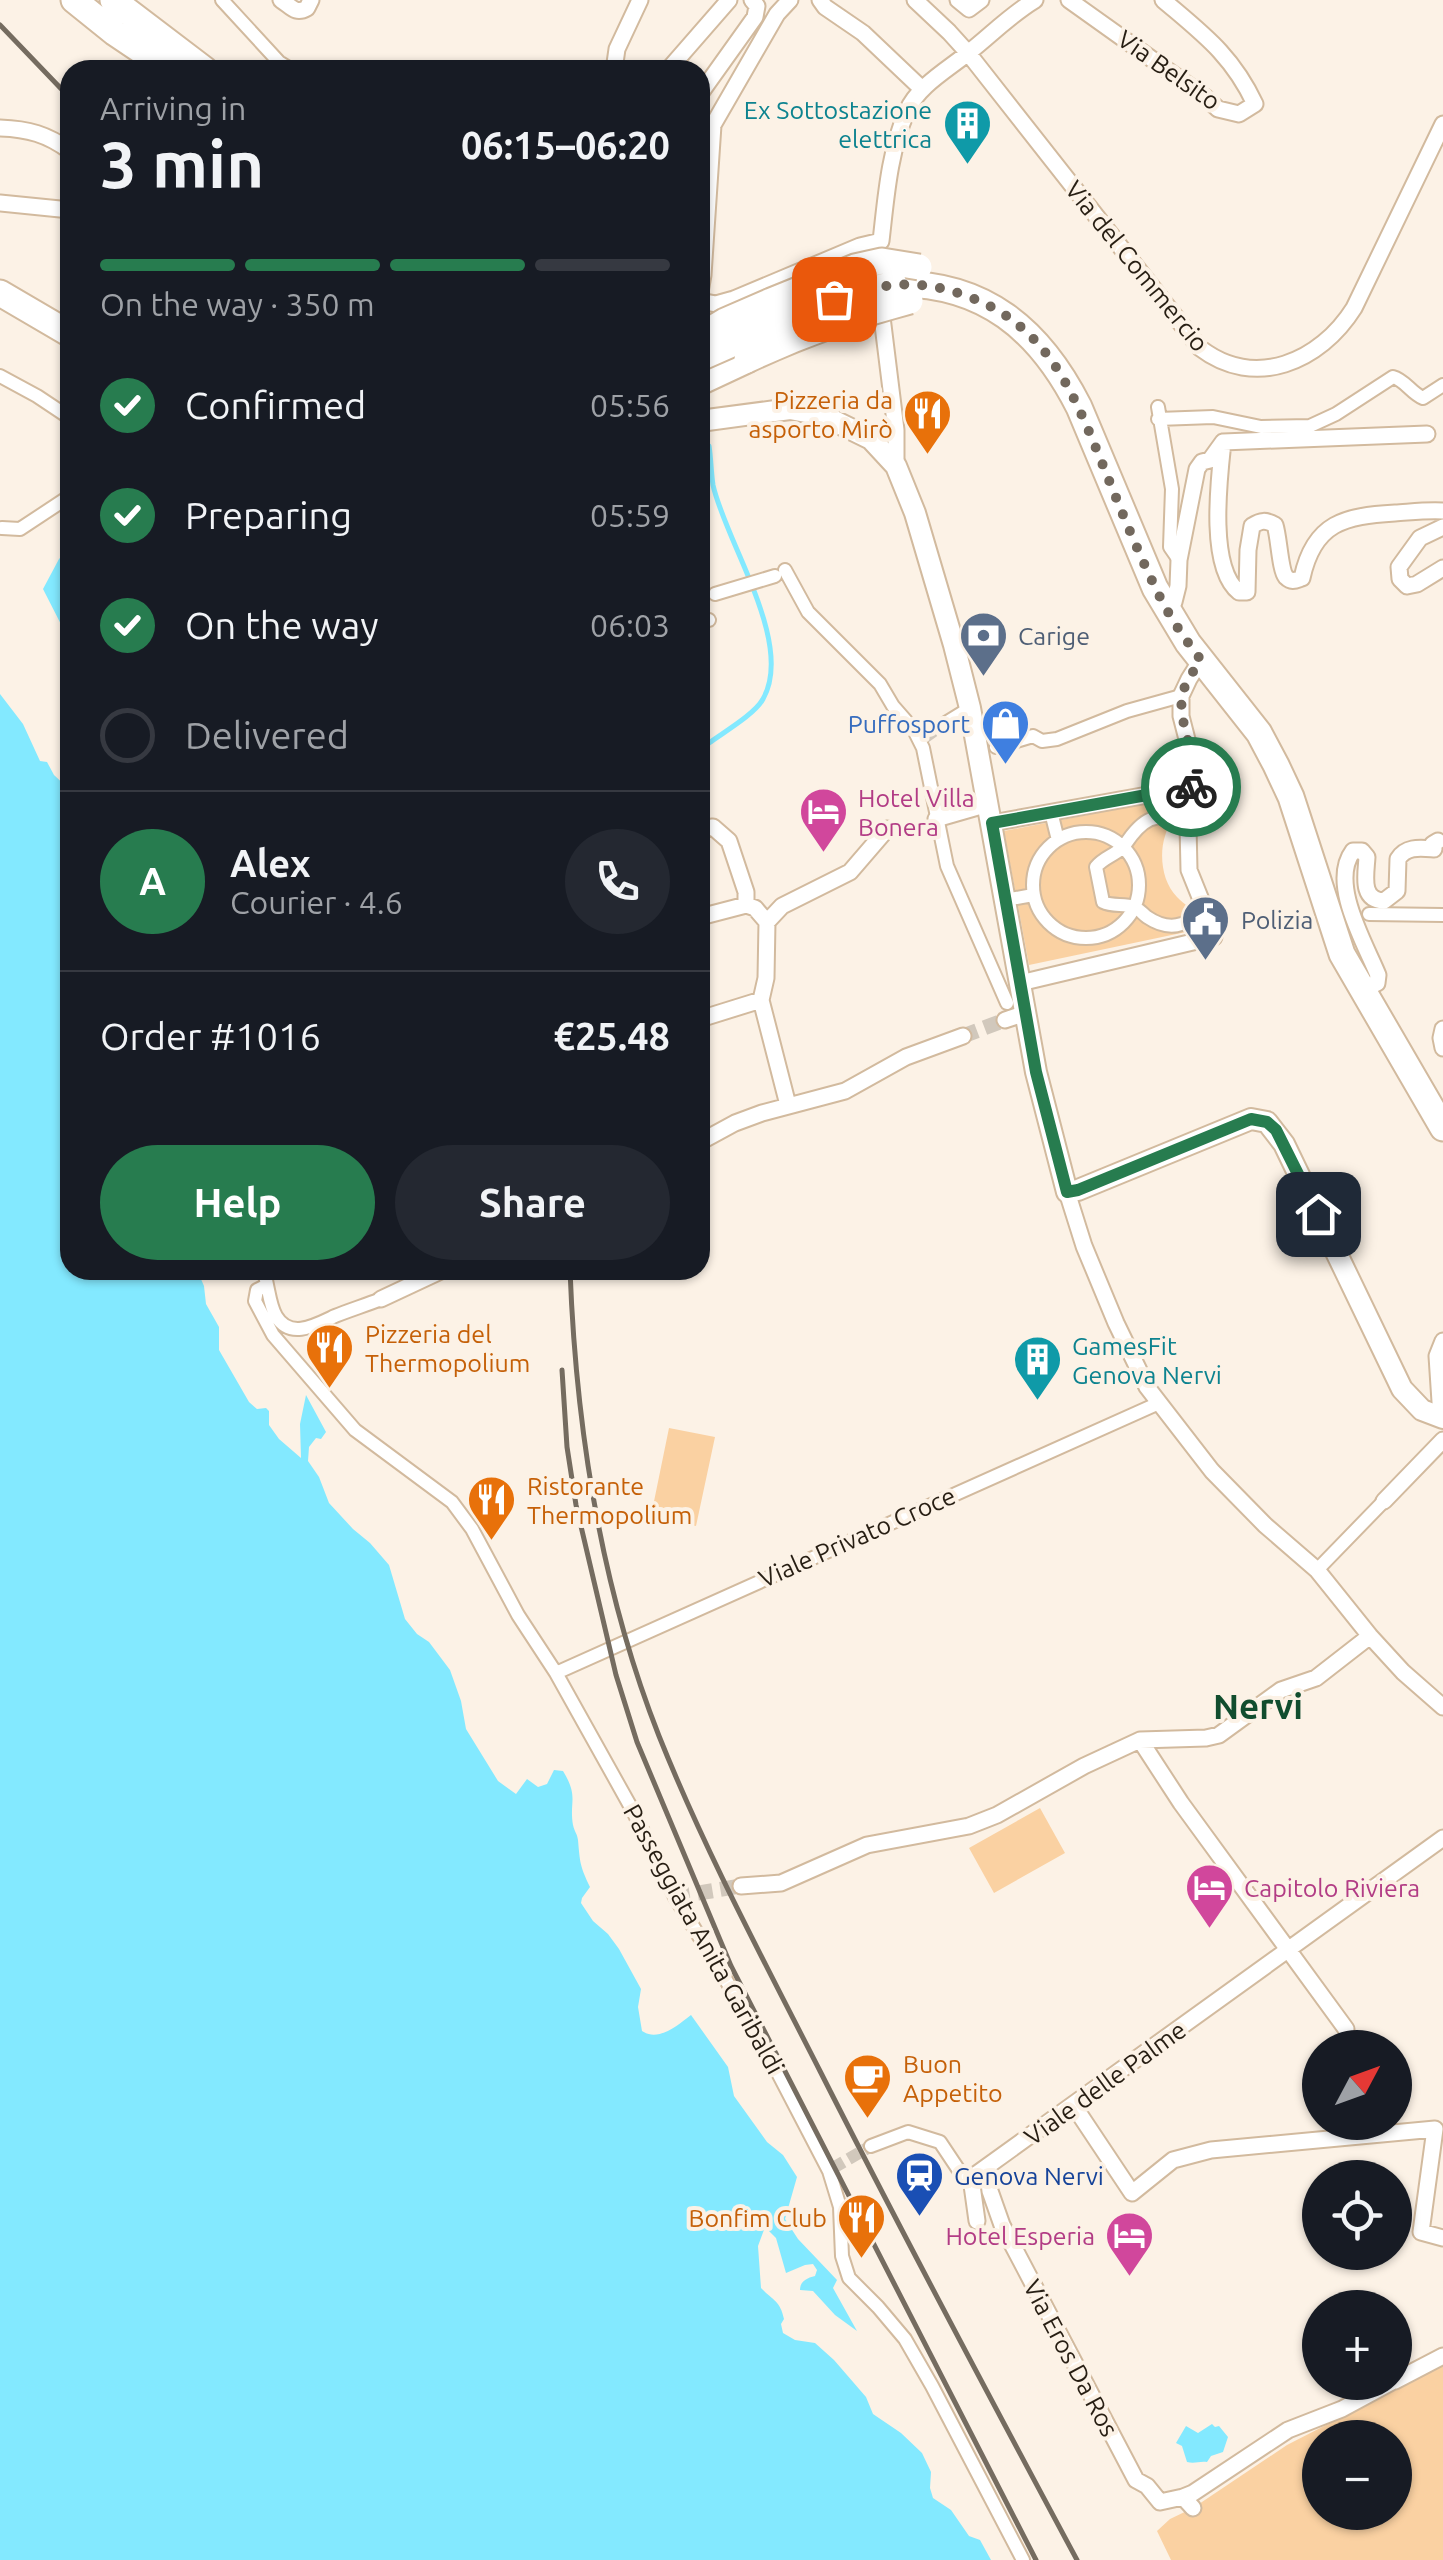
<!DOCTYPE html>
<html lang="en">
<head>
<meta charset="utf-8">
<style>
  body { margin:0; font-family:Ubuntu,sans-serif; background:#242831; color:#f1f3f6; height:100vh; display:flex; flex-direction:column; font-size:38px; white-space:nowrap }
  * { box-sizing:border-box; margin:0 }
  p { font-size:32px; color:#9ea1a6 }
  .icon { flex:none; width:55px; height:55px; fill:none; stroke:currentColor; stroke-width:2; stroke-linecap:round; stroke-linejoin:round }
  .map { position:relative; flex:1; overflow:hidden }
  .drawer { position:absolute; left:60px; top:60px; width:650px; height:1220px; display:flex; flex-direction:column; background:#171b24; border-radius:30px; box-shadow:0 2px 8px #0004 }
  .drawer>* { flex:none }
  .needle { width:65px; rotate:49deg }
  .tools { position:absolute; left:1302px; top:2030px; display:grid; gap:20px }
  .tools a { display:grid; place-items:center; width:110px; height:110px; border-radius:50%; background:#171b24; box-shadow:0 2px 8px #0004; font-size:50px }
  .pin { position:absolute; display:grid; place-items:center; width:85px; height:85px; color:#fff; margin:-42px; border-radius:20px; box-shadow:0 5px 15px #0006 }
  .courier { position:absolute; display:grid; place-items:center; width:100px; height:100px; margin:-50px; border:8px solid #277c4f; border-radius:50%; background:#fff; color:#222; box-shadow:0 2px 12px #0007 }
  .headline em { font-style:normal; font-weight:700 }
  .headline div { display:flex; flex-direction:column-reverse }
  .headline { display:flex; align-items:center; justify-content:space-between; height:170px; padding:0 40px }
  h1 { font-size:65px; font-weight:700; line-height:75px }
  .bar { display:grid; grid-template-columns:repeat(4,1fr); gap:15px 10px; align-content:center; height:120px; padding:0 40px }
  .bar i { height:12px; border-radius:8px; background:#363941 }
  .bar .active { background:#277c4f }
  .bar p { grid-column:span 4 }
  .line { display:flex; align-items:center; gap:25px; padding:0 40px; border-top:2px solid #363941 }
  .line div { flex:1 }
  .round { display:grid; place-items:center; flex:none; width:105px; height:105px; border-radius:52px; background:#242831 }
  ol { padding:0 40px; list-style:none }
  li { display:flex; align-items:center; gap:30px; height:110px }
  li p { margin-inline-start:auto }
  li .icon { padding:10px; border-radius:50%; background:#277c4f; color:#fff; stroke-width:4 }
  li:last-child { color:#9ea1a6 }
  li i { width:55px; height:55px; border:5px solid #363941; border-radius:50% }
  .action { display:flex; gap:20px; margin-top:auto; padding:20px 40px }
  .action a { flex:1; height:115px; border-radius:60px; background:#277c4f; color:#fff; font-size:40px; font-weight:700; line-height:115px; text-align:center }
  .action a+a { background:#242831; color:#f1f3f6 }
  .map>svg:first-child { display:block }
  .green { fill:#fad1a2; fill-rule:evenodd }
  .water { fill:#83e9ff }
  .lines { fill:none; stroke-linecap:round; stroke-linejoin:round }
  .stream { stroke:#83e9ff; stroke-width:5 }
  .pedestrian-tunnel { stroke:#d1c8bc; stroke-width:12; stroke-dasharray:12 6; stroke-linecap:butt }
  .minor-tunnel { stroke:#d1c8bc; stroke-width:15; stroke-dasharray:15 8; stroke-linecap:butt }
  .pedestrian-casing { stroke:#d2ba9e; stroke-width:16 }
  .minor-casing { stroke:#d2ba9e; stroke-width:19 }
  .tertiary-casing { stroke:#d2ba9e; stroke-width:24 }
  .primary-casing { stroke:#d2ba9e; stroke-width:29 }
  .pedestrian { stroke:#fff; stroke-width:12 }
  .minor { stroke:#fff; stroke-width:15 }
  .tertiary { stroke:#fff; stroke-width:20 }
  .primary { stroke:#fff; stroke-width:25 }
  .rail { stroke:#756c60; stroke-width:5 }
  .primary-bridge-casing { stroke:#d2ba9e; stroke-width:29; stroke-linecap:butt }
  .primary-bridge { stroke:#fff; stroke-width:25 }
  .done { stroke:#72685d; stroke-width:10; stroke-dasharray:0 18 }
  .route { stroke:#277c4f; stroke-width:12 }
  .labels { text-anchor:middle; stroke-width:8; stroke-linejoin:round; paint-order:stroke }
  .street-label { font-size:25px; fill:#271e13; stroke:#fcf2e6 }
  .culture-label { font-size:25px; fill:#0d838f; stroke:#fcf2e6; text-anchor:end }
  .food-label { font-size:25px; fill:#c56008; stroke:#fcf2e6; text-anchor:start }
  .service-label { font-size:25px; fill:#4e5e75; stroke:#fcf2e6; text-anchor:start }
  .shop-label { font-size:25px; fill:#366cbe; stroke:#fcf2e6; text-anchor:end }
  .hotel-label { font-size:25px; fill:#b23c85; stroke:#fcf2e6; text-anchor:start }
  .transit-label { font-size:25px; fill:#164399; stroke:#fcf2e6; text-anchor:start }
  .district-label { font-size:35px; font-weight:bold; fill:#114d2e; stroke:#fcf2e6 }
</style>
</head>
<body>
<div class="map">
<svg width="1443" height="2560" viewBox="0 0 1443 2560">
  <rect width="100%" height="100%" fill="#fcf2e6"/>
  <path class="green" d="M1175,798c3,17 -6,23 -10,38 -6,19 -3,46 12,61 7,8 18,13 26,19l2,12 -176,37 -25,-134z
    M669,1428l46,9 -19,89 -45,-10z
    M1040,1808l25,45 -71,40 -25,-45z
    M1443,2365v195h-272l-14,-29 13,-12 23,-11 94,-63zM1320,2438h75v74h-75z"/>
  <path class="water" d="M70,547v95l-27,-53 16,-30z
    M0,694l23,30 17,37 7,1 7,13 16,15v480h127l7,16 2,18 13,23v23l30,52 8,7 9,-1 3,3v14l10,14 22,19 -1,-34 6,-29 20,37 -5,7 -5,-1 -7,9 -1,14 11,16 10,26 24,26 17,14 19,22 16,54 12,15 12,8 21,28 11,31 5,28 32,52 18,13 11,-15 11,8 9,-3 7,-14 9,1c16,26 6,30 10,54 2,8 4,8 5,15 2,23 2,26 12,47l-8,11 -1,5 12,18 15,13 11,15 22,40 -3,18 4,24c16,11 35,-5 49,-16l37,52 6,29 33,46 16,13 14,22 -12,42 13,20 39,41 -4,8 24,43 -22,-16 -22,-24 -13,-1c0,-9 7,-12 15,-14l2,-6 -4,-6 -8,1 -19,8 -10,-35 -11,-11 -7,19 3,42c12,13 19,12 23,31l-3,5 2,9 12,7 20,3 19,17 32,37 7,17 28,19 21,20 9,19 -1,16 3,10 18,12 18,26 11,4 11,20h-991z
    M1212,2424l3,3 4,-1 9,11 -5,15 -12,4 -4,6c-8,-1 -12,2 -20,0l-5,-16 -6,-3 10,-17 12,7z"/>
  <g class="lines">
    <path class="stream" d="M700,747l9,-4c15,-11 46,-29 54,-44 32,-56 -38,-158 -50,-214 -2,-13 -2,-27 -4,-39"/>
    <path class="pedestrian-tunnel" d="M924,738l20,-14
      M833,2168l38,-22"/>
    <path class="minor-tunnel" d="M963,1036l42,-16
      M675,1897l66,-11"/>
    <defs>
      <path id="pedestrian" d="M222,0l57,62 13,8
        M0,376l37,20 33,22
        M1158,407l14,82 -2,58 9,13
        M1158,419l55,-2 48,10 49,-1 26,-12 57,-37c12,3 18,16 30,21l20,-13
        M2,528l18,1 50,-33
        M785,570l23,42 72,72 13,22 21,24 9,18 24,118 60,137
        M715,594l60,-18
        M700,622l9,-2
        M944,724l26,-16
        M996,747l37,-11 9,5 15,-2 70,-28 54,-15
        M1051,812l7,28
        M1188,825c-26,-9 -37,-14 -56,10 -1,1 -9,13 -10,13 -9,8 -19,10 -26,19l7,35c10,5 21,1 31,5 5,2 9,7 13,10 22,15 38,9 58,-6
        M1033 885a53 53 0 1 1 106 0a53 53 0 1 1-106 0Z
        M1005,900l28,-5
        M1369,914l74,1
        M264,1270l3,15 -10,5 -2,11 18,34 82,95 97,72 20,27 46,86 38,58 77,138 42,86 76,124 78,150 11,36 2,49 7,22 29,29 27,32 27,47 91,174
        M267,1285c2,9 4,23 9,31 14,24 40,9 59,0 15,-6 31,-11 46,-17
        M1317,1570l67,-69
        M556,1673l603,-270
        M871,2146l37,-14 32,10 18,27 13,9"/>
      <path id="minor" d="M281,0c10,6 14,15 26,8l4,-8
        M820,0l5,7 38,26 59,56
        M915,0l34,32 19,21 232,295c55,42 120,14 154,-40l89,-184
        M958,0l11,9 12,-9
        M1069,0l136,97 13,12 21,5 16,-10c-23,-49 -52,-70 -92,-104
        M614,70l3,-21 23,-49
        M668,70l61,-70
        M700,94l55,-77 2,-11 -5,-6
        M0,128c28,1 47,6 70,23
        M0,203l70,7
        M700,292l3,-17 10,-150 64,-111 13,-14
        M700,301l16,3 18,-5 126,-53 21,-5c5,-43 8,-89 26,-130 11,-25 40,-41 61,-58 23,-18 42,-38 67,-53
        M882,317l14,113v36
        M1223,442l204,-8
        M1443,527l-23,11 -21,29 1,12 7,7 10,-2 26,-16
        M1167,611l7,-9 4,-16 1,-26 18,-91 5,-7 8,-2 13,-18c-4,37 -15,126 16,150h8l1,-42 4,-24c9,-6 14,-6 23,-1 4,12 5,45 11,52 6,6 10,3 16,1 12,-56 43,-62 93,-65 16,-1 32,-3 48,-2
        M1192,787v-28l-11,-43v-20l8,-17 12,-19
        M936,819l52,-15
        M992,823l200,-36 -4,38 1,45 25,62v5l-194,46
        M700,829l13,-2 16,14 17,51v13
        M700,917l46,-12 9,3 12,14 -1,56 -5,22 27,105
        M767,922l15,-16 68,-34 37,-43
        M1363,990l14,-7 1,-8c-13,-32 -49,-92 -25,-124h9l5,6c-1,18 -7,43 17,44l13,-10 1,-32c8,-13 22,-11 36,-10l-1,-5 5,-3
        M700,1019l61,-19
        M1005,1020l21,-7
        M1443,1029l-2,9 2,10
        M700,1142l35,-19 27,-10 83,-22 61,-34 57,-21
        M1067,1192l17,54 32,77 31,64 65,84 53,54 52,45 53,66 33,36 40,35
        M381,1299l62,-29
        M1441,1417l-4,-61 6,-15
        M1384,1501l59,-61
        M1140,1740l41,63 165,226
        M741,1886l40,-3 86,-38 102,-19 28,-11 87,-49 56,-26 66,-2 13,-3 62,-45 35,-12 54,-42
        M1074,2106l58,87 41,-33 38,-10 224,-21 -14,103 22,6
        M987,2167l3,24 12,34 134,255 11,6 13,16 23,-5 10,11
        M977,2221l-6,-43 472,-340
        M1395,2381l48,-25
        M1183,2497l10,-4 95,-63 54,-21 50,-27"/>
      <path id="tertiary" d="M700,421l90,-12 32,6 49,24 25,27 19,47 39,132 16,63 66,364 31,120 11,-2 173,-71 16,3 17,22 118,245 20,21 21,8"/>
      <path id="primary" d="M74,0l41,33 55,37
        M113,0l92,70
        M894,284c90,-2 146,46 185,123l76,181 33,55 71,90 17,32 15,32 51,157 101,174
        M0,293l70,41
        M700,382l47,-22"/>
    </defs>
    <use href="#pedestrian" class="pedestrian-casing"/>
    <use href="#minor" class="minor-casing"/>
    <use href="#tertiary" class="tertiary-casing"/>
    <use href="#primary" class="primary-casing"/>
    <use href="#pedestrian" class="pedestrian"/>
    <use href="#minor" class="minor"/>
    <use href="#tertiary" class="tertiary"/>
    <use href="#primary" class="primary"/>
    <path class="rail" d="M0,25l70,73
      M570,1270c6,158 31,319 89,466 46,115 105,225 161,335 83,164 170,327 257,489
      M562,1370l5,77 9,58 40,170 21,67 94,224 305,594"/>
    <defs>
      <path id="primary-bridge" d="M700,336l25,-15 46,-20 84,-34 27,-6 37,6
        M700,358l134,-59 60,-15
        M747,360c53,-25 106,-44 163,-59"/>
    </defs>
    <use href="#primary-bridge" class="primary-bridge-casing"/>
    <use href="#primary-bridge" class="primary-bridge"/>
  </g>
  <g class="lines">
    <path class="done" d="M834,299c46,-15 80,-21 127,-5 84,28 110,93 141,169 17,42 34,85 54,126 12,26 28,49 45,71l-13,19 -7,17 1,20 10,42 -1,29"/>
    <path class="route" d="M1191,787l-199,36 44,249 31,120 11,-2 173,-71 16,3 9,8 42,84"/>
  </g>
  <defs>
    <symbol id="building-pin" viewBox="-11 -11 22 30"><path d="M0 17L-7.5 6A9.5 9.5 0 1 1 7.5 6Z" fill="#0f9aa8" stroke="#fcf2e6"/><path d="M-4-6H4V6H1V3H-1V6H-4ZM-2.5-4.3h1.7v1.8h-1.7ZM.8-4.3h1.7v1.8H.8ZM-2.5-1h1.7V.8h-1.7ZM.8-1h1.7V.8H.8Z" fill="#fff"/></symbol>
    <symbol id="restaurant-pin" viewBox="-11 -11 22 30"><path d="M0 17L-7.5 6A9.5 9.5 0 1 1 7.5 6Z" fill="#e8710a" stroke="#fcf2e6"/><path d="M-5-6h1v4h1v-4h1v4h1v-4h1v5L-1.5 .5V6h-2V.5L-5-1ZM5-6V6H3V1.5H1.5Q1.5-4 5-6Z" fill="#fff"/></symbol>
    <symbol id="bank-pin" viewBox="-11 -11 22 30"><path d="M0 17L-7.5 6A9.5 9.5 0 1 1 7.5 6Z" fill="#5c6f8a" stroke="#fcf2e6"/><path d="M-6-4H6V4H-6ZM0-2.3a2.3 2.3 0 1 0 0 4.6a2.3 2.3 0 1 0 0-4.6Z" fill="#fff"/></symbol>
    <symbol id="shop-pin" viewBox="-11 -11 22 30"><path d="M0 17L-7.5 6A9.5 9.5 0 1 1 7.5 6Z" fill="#3f7fe0" stroke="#fcf2e6"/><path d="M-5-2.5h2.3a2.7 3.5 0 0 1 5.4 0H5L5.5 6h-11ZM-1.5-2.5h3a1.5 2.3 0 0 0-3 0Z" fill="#fff"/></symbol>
    <symbol id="hotel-pin" viewBox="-11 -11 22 30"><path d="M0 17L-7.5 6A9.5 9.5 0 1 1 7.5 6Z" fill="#d1479c" stroke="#fcf2e6"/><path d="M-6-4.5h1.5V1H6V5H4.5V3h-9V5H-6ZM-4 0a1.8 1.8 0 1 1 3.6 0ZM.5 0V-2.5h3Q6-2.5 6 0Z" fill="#fff"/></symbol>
    <symbol id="civic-pin" viewBox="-11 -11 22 30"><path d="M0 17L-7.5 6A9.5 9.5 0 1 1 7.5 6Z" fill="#5c6f8a" stroke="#fcf2e6"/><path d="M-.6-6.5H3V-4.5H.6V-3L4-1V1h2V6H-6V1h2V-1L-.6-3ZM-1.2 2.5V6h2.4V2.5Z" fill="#fff"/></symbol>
    <symbol id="cafe-pin" viewBox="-11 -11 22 30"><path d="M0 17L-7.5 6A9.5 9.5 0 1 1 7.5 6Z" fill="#e8710a" stroke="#fcf2e6"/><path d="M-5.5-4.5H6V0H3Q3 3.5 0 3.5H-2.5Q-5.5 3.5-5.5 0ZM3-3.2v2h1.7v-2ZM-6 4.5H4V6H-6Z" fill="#fff"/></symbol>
    <symbol id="station-pin" viewBox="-11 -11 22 30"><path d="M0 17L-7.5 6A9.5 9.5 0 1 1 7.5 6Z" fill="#1a4fb4" stroke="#fcf2e6"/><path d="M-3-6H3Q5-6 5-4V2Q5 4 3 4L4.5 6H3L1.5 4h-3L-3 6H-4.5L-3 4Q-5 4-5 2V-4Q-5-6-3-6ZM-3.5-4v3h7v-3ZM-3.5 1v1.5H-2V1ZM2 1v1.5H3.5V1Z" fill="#fff"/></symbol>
  </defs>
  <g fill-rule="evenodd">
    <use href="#building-pin" x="940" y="96" width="55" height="75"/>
    <use href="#restaurant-pin" x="900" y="386" width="55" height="75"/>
    <use href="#bank-pin" x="956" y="608" width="55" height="75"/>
    <use href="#shop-pin" x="978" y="696" width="55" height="75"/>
    <use href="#hotel-pin" x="796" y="784" width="55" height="75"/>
    <use href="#civic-pin" x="1178" y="892" width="55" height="75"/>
    <use href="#restaurant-pin" x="302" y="1320" width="55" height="75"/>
    <use href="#building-pin" x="1010" y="1332" width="55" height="75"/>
    <use href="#restaurant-pin" x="464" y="1472" width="55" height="75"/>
    <use href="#hotel-pin" x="1182" y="1860" width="55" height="75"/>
    <use href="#cafe-pin" x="840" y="2050" width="55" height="75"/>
    <use href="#station-pin" x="892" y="2148" width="55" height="75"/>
    <use href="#restaurant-pin" x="834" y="2190" width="55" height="75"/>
    <use href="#hotel-pin" x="1102" y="2208" width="55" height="75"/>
  </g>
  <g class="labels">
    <g class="street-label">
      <text transform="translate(1169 70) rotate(35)" y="9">Via Belsito</text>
      <text transform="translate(1137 266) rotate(51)" y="9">Via del Commercio</text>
      <text transform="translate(857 1537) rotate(-24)" y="9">Viale Privato Croce</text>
      <text transform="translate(704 1939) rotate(61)" y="9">Passeggiata Anita Garibaldi</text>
      <text transform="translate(1105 2083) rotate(-36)" y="9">Viale delle Palme</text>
      <text transform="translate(1071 2358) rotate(62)" y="9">Via Eros Da Ros</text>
    </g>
    <g class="culture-label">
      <text x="932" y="119">Ex Sottostazione<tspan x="932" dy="29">elettrica</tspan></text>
      <text x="1072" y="1355" text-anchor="start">GamesFit<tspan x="1072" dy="29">Genova Nervi</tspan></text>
    </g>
    <g class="food-label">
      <text x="893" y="409" text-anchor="end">Pizzeria da<tspan x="893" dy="29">asporto Mirò</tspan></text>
      <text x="365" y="1343">Pizzeria del<tspan x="365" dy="29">Thermopolium</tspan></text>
      <text x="527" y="1495">Ristorante<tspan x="527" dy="29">Thermopolium</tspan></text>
      <text x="903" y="2073">Buon<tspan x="903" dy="29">Appetito</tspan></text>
      <text x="827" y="2227" text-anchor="end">Bonfim Club</text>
    </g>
    <g class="service-label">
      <text x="1018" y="645">Carige</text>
      <text x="1241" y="929">Polizia</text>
    </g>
    <g class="shop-label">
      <text x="970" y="733">Puffosport</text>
    </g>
    <g class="hotel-label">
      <text x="858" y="807">Hotel Villa<tspan x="858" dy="29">Bonera</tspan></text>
      <text x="1244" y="1897">Capitolo Riviera</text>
      <text x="1095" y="2245" text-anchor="end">Hotel Esperia</text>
    </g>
    <g class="transit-label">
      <text x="954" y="2185">Genova Nervi</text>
    </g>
    <g class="district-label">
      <text x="1258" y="1719">Nervi</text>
    </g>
  </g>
</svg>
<div class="tools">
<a><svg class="needle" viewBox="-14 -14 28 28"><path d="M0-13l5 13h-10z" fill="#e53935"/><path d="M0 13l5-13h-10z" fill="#9ea1a6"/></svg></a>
<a><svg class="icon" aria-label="locate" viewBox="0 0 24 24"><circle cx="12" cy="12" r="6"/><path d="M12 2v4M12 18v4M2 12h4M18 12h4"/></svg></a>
<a>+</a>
<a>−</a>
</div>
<div class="pin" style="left:834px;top:299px;background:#ea580c"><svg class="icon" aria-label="bag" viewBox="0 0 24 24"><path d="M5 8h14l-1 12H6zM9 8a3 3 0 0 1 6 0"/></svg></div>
<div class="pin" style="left:1318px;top:1214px;background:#1f2937"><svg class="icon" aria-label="home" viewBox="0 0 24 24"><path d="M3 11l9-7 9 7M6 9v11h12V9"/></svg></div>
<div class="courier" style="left:1191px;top:787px"><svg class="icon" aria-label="bike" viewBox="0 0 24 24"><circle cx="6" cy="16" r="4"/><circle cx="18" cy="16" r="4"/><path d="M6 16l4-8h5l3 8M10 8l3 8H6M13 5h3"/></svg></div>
<section class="drawer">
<div class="headline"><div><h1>3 min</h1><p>Arriving in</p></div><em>06:15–06:20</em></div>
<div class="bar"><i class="active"></i><i class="active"></i><i class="active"></i><i></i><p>On the way · 350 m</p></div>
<ol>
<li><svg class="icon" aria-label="check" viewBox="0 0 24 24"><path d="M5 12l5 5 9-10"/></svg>Confirmed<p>05:56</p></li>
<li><svg class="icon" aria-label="check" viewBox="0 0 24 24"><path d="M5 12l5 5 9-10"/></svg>Preparing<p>05:59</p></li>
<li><svg class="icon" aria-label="check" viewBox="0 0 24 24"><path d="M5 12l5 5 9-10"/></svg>On the way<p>06:03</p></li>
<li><i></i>Delivered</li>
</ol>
<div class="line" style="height:180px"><b class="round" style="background:#277c4f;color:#fff">A</b><div><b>Alex</b><p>Courier · 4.6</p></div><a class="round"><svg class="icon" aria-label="phone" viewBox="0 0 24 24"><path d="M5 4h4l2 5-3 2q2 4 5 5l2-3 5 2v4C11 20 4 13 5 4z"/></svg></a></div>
<div class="line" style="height:130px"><div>Order #1016</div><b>€25.48</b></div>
<div class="action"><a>Help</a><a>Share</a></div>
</section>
</div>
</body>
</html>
